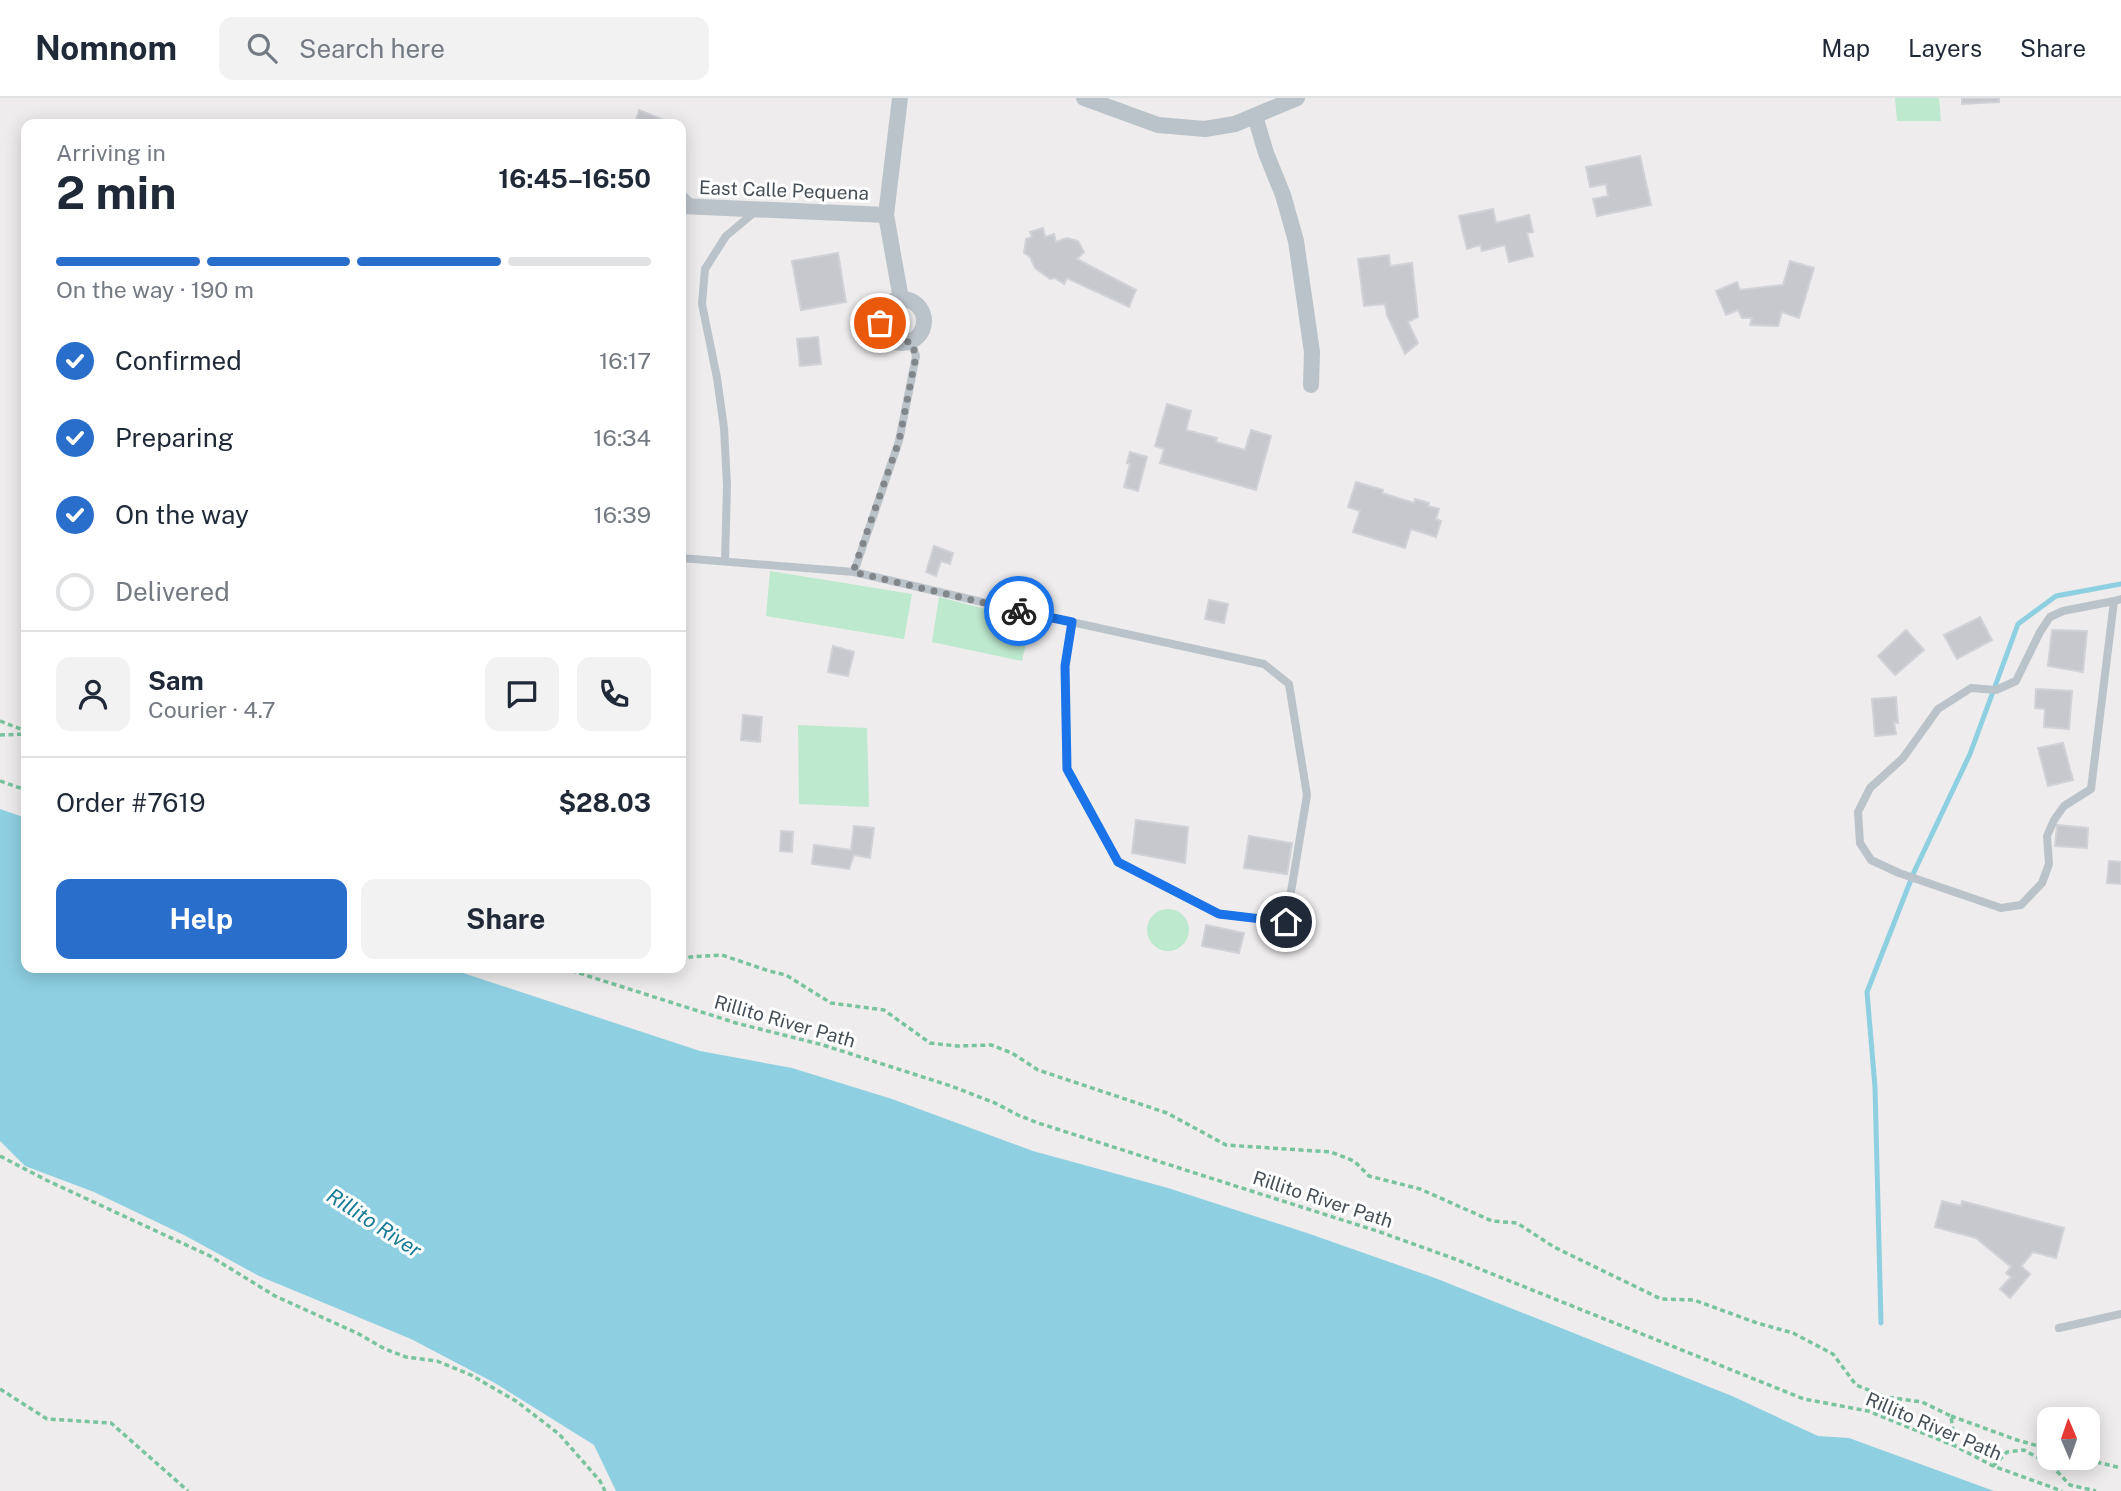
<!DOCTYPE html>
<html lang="en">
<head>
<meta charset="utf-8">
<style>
  body { margin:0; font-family:"Public Sans",sans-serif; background:#f2f2f3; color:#1f2937; height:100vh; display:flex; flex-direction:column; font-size:26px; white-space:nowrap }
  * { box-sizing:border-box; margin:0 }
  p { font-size:23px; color:#747a83 }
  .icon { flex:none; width:38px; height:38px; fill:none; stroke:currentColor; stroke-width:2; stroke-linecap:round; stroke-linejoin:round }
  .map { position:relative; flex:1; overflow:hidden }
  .panel { position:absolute; left:21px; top:21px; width:665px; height:854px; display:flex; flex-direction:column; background:#fff; border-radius:14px; box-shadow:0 4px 18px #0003 }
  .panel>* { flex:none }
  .needle { width:46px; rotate:358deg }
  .buttons { position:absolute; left:2037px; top:1309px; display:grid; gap:14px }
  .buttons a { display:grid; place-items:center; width:63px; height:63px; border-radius:14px; background:#fff; box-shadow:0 4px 18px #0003; font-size:35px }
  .pin { position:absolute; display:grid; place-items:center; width:60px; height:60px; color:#fff; margin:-30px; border:4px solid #fff; border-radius:50%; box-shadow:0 2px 7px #0007 }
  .courier { position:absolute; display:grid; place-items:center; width:70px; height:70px; margin:-35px; border:5px solid #1a73e8; border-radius:50%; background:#fff; color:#222; box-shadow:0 2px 9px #0007 }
  .head em { font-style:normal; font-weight:700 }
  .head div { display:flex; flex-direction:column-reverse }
  .head { display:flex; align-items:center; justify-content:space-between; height:119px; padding:0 35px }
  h1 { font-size:46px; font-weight:700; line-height:52px }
  .bar { display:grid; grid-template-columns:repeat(4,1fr); gap:10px 7px; align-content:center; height:84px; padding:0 35px }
  .bar i { height:9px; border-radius:5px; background:#e0e1e3 }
  .bar .current { background:#296ecb }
  .bar p { grid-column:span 4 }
  .line { display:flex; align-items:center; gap:18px; padding:0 35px; border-top:2px solid #e0e1e3 }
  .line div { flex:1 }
  .round { display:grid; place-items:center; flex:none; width:74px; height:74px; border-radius:14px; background:#f2f2f3 }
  ol { padding:0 35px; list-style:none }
  li { display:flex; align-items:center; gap:21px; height:77px }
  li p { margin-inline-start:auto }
  li .icon { padding:7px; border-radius:50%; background:#296ecb; color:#fff; stroke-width:4 }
  li:last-child { color:#747a83 }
  li i { width:38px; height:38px; border:4px solid #e0e1e3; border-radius:50% }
  .cta { display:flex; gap:14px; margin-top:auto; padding:14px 35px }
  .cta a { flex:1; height:80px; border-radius:14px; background:#296ecb; color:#fff; font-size:28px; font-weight:700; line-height:80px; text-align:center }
  .cta a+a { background:#f2f2f3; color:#1f2937 }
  header { display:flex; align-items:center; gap:42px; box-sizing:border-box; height:98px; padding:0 35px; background:#fff; border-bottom:2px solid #e0e1e3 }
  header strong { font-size:33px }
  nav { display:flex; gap:38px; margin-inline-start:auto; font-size:24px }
  .search { width:490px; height:63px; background:#f2f2f3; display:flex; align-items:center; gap:18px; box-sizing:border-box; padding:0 24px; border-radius:14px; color:#747a83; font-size:26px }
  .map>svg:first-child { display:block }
  .green { fill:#bde9ce }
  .water { fill:#8ed0e2 }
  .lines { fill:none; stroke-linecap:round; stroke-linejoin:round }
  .stream { stroke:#8ed0e2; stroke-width:5 }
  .building { fill:#c7c8ce; stroke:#d0d2d7; stroke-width:2 }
  .path { stroke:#78c49f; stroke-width:3.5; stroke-dasharray:5 3.5; stroke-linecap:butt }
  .service { stroke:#bbc3ca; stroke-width:8 }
  .minor { stroke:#bbc3ca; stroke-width:16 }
  .done { stroke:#81868b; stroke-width:7; stroke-dasharray:0 12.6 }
  .route { stroke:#1a73e8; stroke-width:9 }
  .labels { text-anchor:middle; stroke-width:6; stroke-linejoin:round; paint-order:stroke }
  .street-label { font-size:19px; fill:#464f57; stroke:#fff }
  .water-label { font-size:21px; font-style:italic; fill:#197c97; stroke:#fff }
</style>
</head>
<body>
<header>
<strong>Nomnom</strong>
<div class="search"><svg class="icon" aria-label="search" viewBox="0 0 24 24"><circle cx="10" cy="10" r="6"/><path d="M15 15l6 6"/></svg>Search here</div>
<nav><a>Map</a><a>Layers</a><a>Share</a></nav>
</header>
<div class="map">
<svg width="2121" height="1393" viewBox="0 0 2121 1393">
  <rect width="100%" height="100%" fill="#eeecec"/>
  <path class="green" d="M1895,0h44l2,23h-44z
    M770,473l142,23 -8,45 -138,-23z
    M939,499l92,24 -9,40 -90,-19z
    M798,627l69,3 2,79 -70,-3z
    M1147 832a21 21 0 1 1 42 0a21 21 0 1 1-42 0Z"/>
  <path class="water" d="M0,711l26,9v150h422l252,83 92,17 100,31 141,52 135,37 139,45 128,45 297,118 86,40 31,2 145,53h-1378l-22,-46 -99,-62 -84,-44 -152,-63 -75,-41 -90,-43 -69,-26 -25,-25z"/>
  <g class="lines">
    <path class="stream" d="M1881,1225l-6,-236 -8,-95 47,-120 56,-118 48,-130 38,-28 65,-12"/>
  </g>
  <path class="building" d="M1962,0h37v4l-37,2z
    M639,12l29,12h8v2h-41z
    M1640,58l11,49 -54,11 -4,-17 15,-3 -2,-12 -16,3 -4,-20z
    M1493,111l3,14 33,-8 4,17 -6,1 6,23 -24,6 -4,-17 -23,6 -2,-6 -13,4 -8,-33z
    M1043,130l2,9 9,-3 2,8 11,-4 11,3 6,11 -7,7 59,31 -7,17 -62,-29 -3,6 -9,-6 -5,1 -15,-11 -5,-11 -6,-4 2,-14 6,-2 -2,-5z
    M838,155l8,49 -45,8 -9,-49z
    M1389,157l1,11 22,-3 6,54 -10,5 10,21 -13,11 -18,-39 -2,-11 -21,2 -6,-47z
    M1790,163l24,7 -15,50 -17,-6 -4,14 -28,-1 2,-7h-10l-4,-8 -12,5 -10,-24 21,-9 3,8 43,-5z
    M818,239l3,27 -21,2 -3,-27z
    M1167,306l24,7 -5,19 31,8 -1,4 29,8 6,-20 20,6 -15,54 -96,-27 4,-14 -9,-3z
    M1130,354l17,5 -9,34 -14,-4 6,-23 -3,-1z
    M1356,384l27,8 -1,3 32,10 1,-4 14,4 -1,3 11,3 -3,10 5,2 -5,16 -25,-8 -6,19 -52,-16 7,-21 -12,-4z
    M934,448l19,7 -3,11 -9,-3 -5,15 -10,-4z
    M1209,502l19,4 -4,19 -19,-4z
    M1980,519l12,23 -35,19 -13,-24z
    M1906,532l18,20 -29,25 -17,-19z
    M2052,532l35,1 -4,41 -35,-6z
    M833,548l21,6 -6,24 -20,-4z
    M2036,591l36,2 -3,38 -25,-2 1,-18 -10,-1z
    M1896,599l2,26 -4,-1 2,12 -21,2 -3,-37z
    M743,617l19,2 -2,25 -19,-2z
    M2063,645l10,37 -25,6 -10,-38z
    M1136,722l52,7 -3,36 -53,-10z
    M2057,727l31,3 -1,20 -32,-2z
    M854,728l20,2 -4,30 -16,-3 -5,14 -37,-5 2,-19 37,5z
    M781,733l12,1 -1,20 -12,-1z
    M1249,738l43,7 -5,31 -43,-6z
    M2109,763l12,1v22l-14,-1z
    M1206,827l38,8 -5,20 -37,-7z
    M1942,1103l19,5 1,-5 102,27 -8,30 -23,-6 -12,14 9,8 -20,24 -10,-9 11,-12 -5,-4 5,-6 -35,-29 -41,-11z"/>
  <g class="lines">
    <path class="path" d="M0,623l26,10
      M0,637l26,-1
      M0,683l26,9
      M681,864l9,-5 32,-2 47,16 17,4 45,28 53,7 46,33 27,3 34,-1 21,8 26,17 129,43 59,32 105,7 23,9 15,15 51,13 72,32 25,2 37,24 107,52 33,1 63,23 36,10 40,21 23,31 30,12 36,5 29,14 4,30
      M563,870l173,55 87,22 128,41 44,17 23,12 20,8 342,109 75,27 349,140 64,12 87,35 38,20 69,25
      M656,870l7,2 5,-2
      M0,1058l46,24 164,76 65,40 82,37 28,16 21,8 31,4 34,14 45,26 43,33 41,47 5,10
      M0,1291l47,30 64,4 77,68
      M1951,1318l66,24 32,9
      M2080,1360l41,10
      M1993,1368l14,-14 17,-2 27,15 19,20 26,6"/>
    <path class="service" d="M681,95l12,12
      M681,460l173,14 158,37 252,55 25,20 18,111 -21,127 -67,-8 -101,-52 -51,-93 -2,-103 7,-43
      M725,463l2,-76 -3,-57 -7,-50 -15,-74 3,-35 21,-33 30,-25
      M854,474l45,-131 17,-85 -5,-15
      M2114,503l-51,10 -13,6 -10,15 -24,49 -20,9 -25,-2 -33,21 -35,49 -33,30 -12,24 2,31 11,17 28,13 102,35 20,-3 21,-22 7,-19 -2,-28 7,-16 10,-14 27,-17 23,-188 7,-2
      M2059,1230l62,-14"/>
    <path class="minor" d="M900,0l-14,117 15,84
      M1084,0l74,27 47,4 30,-5 62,-26
      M1255,18l11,37 17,42 13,46 16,111 -1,33
      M681,108l205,9
      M880 223a22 22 0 1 1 44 0a22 22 0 1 1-44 0Z"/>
  </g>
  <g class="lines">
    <path class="done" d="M880,225c4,16 15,22 31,18l5,15 -17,85 -46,131 166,39"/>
    <path class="route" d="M1019,513l53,11 -7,44 2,103 51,93 101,52 67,8"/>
  </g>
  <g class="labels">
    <g class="street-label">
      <text transform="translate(784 92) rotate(2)" y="7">East Calle Pequena</text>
      <text transform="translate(785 923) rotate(16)" y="7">Rillito River Path</text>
      <text transform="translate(1323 1101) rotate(18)" y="7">Rillito River Path</text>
      <text transform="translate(1934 1328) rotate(23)" y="7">Rillito River Path</text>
    </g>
    <g class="water-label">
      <text transform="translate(374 1125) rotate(33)" y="7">Rillito River</text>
    </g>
  </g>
</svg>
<div class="buttons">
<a><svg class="needle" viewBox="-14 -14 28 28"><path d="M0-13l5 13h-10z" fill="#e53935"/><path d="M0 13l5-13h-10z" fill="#747a83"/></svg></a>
</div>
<div class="pin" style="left:880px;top:225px;background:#ea580c"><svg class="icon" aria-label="bag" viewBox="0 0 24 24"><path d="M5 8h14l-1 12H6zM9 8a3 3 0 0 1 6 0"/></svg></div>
<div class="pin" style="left:1286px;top:824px;background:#1f2937"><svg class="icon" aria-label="home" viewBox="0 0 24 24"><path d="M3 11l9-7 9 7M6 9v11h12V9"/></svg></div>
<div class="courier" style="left:1019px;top:513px"><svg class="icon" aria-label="bike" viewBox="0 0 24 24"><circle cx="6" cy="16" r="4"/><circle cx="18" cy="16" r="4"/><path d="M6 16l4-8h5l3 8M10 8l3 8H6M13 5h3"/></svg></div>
<section class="panel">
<div class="head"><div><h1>2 min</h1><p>Arriving in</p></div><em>16:45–16:50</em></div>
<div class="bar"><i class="current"></i><i class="current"></i><i class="current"></i><i></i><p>On the way · 190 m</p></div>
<ol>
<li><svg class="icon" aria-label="check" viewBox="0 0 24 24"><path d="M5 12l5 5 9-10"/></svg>Confirmed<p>16:17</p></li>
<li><svg class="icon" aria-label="check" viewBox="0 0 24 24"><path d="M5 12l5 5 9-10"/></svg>Preparing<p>16:34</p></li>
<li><svg class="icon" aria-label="check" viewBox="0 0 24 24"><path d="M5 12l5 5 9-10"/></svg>On the way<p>16:39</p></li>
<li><i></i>Delivered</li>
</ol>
<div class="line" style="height:126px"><a class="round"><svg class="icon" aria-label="person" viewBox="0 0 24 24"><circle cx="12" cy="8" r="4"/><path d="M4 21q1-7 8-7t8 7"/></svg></a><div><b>Sam</b><p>Courier · 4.7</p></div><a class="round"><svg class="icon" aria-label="chat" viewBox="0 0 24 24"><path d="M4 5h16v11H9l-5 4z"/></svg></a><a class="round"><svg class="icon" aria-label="phone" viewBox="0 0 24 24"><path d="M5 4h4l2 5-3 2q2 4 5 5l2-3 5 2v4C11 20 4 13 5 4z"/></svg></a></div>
<div class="line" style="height:91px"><div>Order #7619</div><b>$28.03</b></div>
<div class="cta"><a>Help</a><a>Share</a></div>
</section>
</div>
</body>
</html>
